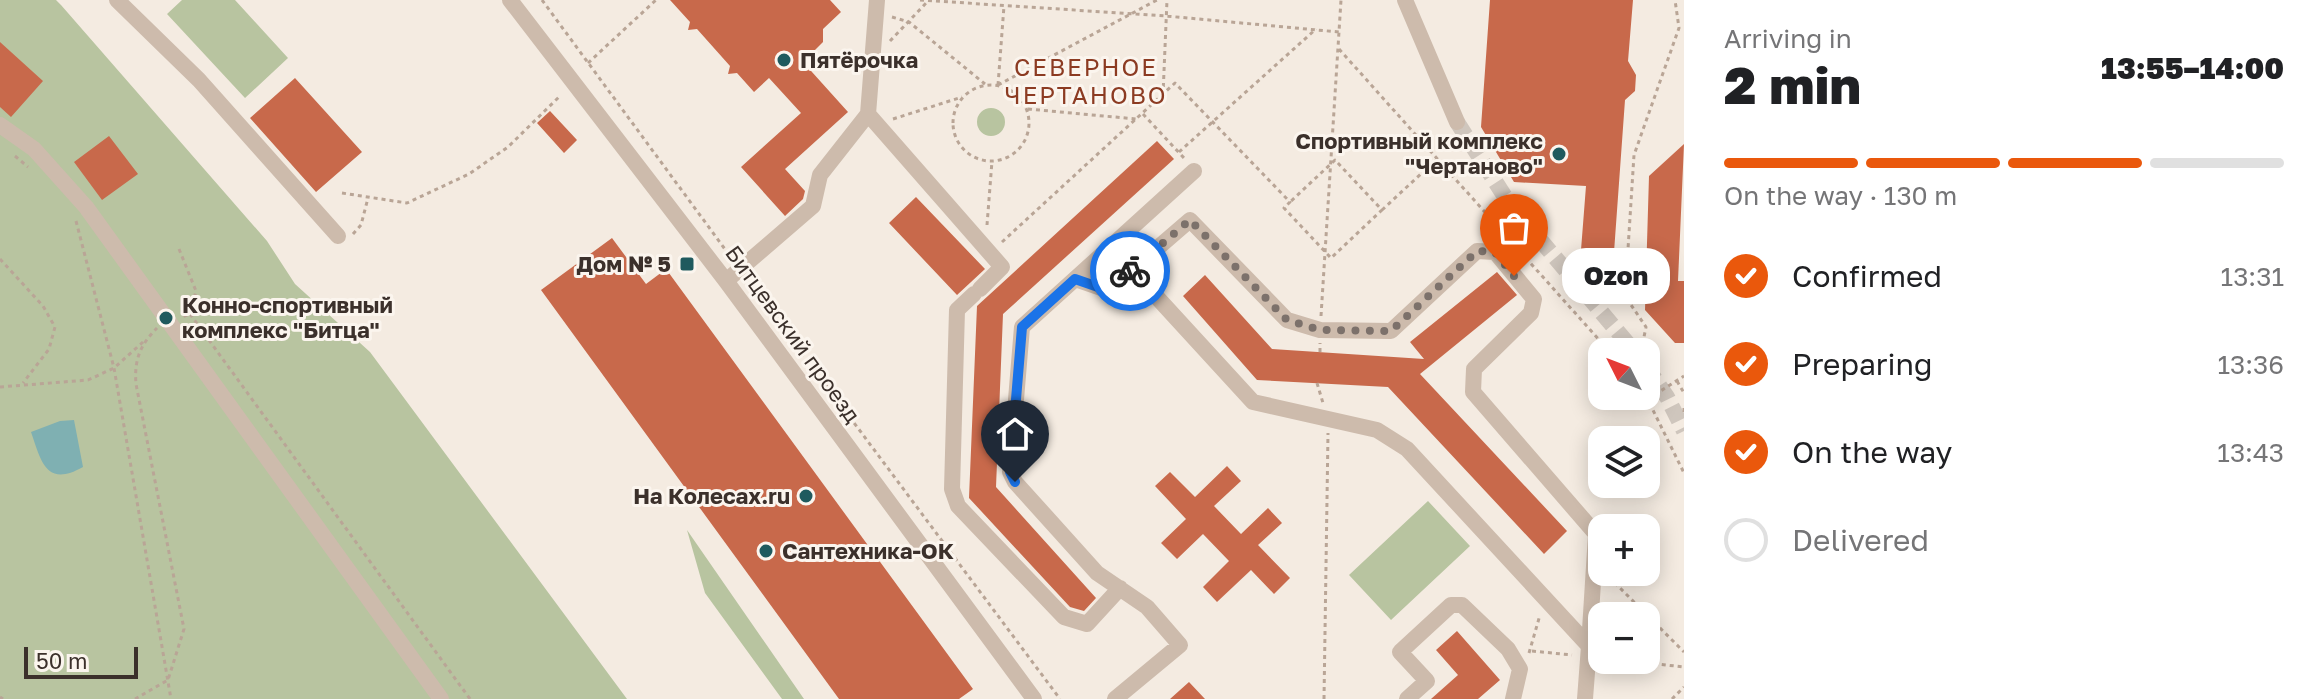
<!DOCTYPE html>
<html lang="en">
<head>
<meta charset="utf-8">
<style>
  body { margin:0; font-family:"Golos Text",sans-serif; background:#f6f6f6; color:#202124; height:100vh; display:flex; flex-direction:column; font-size:30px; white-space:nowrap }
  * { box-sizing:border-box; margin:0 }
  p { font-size:26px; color:#757577 }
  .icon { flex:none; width:44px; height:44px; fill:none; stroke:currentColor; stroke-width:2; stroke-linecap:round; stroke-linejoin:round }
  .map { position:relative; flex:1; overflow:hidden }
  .side { display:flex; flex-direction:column; background:#fff; width:640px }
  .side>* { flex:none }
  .needle { width:52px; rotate:312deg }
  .controls { position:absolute; left:1588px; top:338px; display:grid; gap:16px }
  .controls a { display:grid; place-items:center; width:72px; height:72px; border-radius:16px; background:#fff; box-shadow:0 4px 20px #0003; font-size:40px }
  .scale { position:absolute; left:24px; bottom:20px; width:114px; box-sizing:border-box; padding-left:8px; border:4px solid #3b302b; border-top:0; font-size:22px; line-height:28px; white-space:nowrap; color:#3b302b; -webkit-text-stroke:6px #fbf5ee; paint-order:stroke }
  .pin { position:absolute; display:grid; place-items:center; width:68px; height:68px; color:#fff; margin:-82px -34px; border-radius:50% 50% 50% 0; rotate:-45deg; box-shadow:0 0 8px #0007 }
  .pin .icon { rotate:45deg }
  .courier { position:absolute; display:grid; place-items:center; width:80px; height:80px; margin:-40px; border:6px solid #1a73e8; border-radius:50%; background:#fff; color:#222; box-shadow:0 2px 10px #0007 }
  .bubble { position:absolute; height:56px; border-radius:24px; background:#fff; box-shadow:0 4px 20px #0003; font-size:26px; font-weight:800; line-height:56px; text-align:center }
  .overview em { font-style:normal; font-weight:800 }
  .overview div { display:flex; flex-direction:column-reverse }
  .overview { display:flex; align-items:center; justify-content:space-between; height:136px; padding:0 40px }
  h1 { font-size:52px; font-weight:800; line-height:60px }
  .bar { display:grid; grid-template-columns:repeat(4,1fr); gap:12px 8px; align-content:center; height:96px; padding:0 40px }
  .bar i { height:10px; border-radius:6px; background:#e0e0e0 }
  .bar .active { background:#ea580c }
  .bar p { grid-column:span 4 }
  ol { padding:0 40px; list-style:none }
  li { display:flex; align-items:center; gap:24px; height:88px }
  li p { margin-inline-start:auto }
  li .icon { padding:8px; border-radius:50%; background:#ea580c; color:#fff; stroke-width:4 }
  li:last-child { color:#757577 }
  li i { width:44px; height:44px; border:4px solid #e0e0e0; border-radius:50% }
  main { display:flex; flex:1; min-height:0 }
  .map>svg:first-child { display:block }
  .green { fill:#b8c4a0 }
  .water { fill:#7fb0b2 }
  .building { fill:#c8694b }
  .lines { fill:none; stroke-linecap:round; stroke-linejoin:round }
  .minor-tunnel { stroke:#cfc6bd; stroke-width:16; stroke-dasharray:16 8; stroke-linecap:butt }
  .path { stroke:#b9a596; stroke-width:3; stroke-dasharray:4 4; stroke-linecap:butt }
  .minor { stroke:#cdbbac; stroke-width:16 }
  .done { stroke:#7c716b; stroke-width:8; stroke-dasharray:0 14.4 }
  .route { stroke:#1a73e8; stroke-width:10 }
  .poi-dot { fill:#1f5a5e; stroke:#fbf5ee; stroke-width:3 }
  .labels { text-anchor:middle; stroke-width:6; stroke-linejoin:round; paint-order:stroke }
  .poi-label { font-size:22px; font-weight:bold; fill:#3b302b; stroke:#fbf5ee; text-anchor:start }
  .street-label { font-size:22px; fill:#3b302b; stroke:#fbf5ee }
  .neighbourhood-label { font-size:24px; letter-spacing:2px; fill:#8c3b22; stroke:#fbf5ee }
</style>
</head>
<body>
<main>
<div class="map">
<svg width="1684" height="699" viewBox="0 0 1684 699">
  <rect width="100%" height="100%" fill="#f4ebe1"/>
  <path class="green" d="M0,0h56l5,5 206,236 28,43 75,68 257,347h-627z
    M182,0h53l53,58 -43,40 -78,-84z
    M977 122a14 14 0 1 1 28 0a14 14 0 1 1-28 0Z
    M1428,501l42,45 -79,74 -42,-45z
    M687,530l117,169h-22l-77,-106z"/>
  <path class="water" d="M74,420l9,47c-37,21 -42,-6 -52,-35l29,-11z"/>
  <path class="building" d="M670,0h160l11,12 -18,17v13l-20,20 45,50 -63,57 20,22 -2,8 -18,17 -44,-49 60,-54 -32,-35 -15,14 -17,-19 -9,1 2,-8 -33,-37 -9,1 2,-8z
    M1490,0h143l-5,61 8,14 -1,16 -10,9 -12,166 -33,-3 6,-77 -72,-4 -33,-55z
    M0,42l43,39 -32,36 -11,-10z
    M295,78l67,74 -46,40 -66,-74z
    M550,111l27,29 -13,13 -27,-30z
    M109,136l29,38 -36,26 -28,-38z
    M1157,141l17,18 -171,155 -7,173 100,111 -12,13 -14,-4 -101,-109 8,-192z
    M1684,144l-6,137h6v62h-9l-30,-33 4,-134z
    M916,197l69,72 -28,26 -68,-72z
    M612,238l34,46 20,-15 307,420 -14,10h-120l-298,-409z
    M1497,272l20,23 -97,79 147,157 -23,23 -156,-167 -131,-7 -74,-84 22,-21 67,74 152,10 -14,-17z
    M1227,466l14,15 -27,25 27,28 27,-26 14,15 -24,22 32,33 -16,16 -23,-24 -34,32 -14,-15 26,-26 -26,-27 -26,25 -16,-16 25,-24 -31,-33 15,-14 25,25z
    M1457,631l43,49 -22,19h-47l27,-24 -22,-25z
    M1189,682l16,17h-35z"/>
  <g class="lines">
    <path class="minor-tunnel" d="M1457,122l52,81 126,149
      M1646,366l21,31 17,34"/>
    <path class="path" d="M542,0l188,256
      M920,0l246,16 173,16
      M892,17l17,5 76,62
      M890,41l39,-41
      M1339,49l271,303
      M588,63l68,-63
      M953 123a38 38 0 1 1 76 0a38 38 0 1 1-76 0Z
      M998,85l159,-85
      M998,85l6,-79
      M1163,95l4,-95
      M1028,109l108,10
      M1143,114l41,44
      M893,119l69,-22
      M1179,152l137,-123
      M15,156l13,11
      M342,193l65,10 62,-29 39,-27 53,-52
      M1382,210l55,-51
      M76,221l38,147 57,331
      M987,225l5,-64
      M353,234l8,-9 7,-27
      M1002,242l173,-159 115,119 -6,6 47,50 51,-48 -47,-50 -45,42
      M179,249l17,42 -6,23 -8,3
      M0,259l43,47 12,21 -6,22 -26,34
      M749,282l311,417
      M190,314l280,385
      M1321,316l20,-316
      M1320,352v-9
      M1641,352l5,-25 -21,-31 9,-141 45,-127 -4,-28
      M1677,381l7,12
      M1317,383l6,20
      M0,387l88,-7 26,-12 29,-26
      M1646,396l38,77
      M1648,399l36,-23
      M1684,408v7
      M1609,577l75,75
      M1532,651l40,4
      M1529,653l11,-38
      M1622,660l62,7
      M0,697l3,2
      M135,699l33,-19 16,-51 -48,-245c-2,-24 4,-39 21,-56
      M1324,699l4,-266
      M1672,699l12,-12"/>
    <path class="minor" d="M117,0l82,80 139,156
      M510,0l216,281 308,418
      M1405,0l52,122
      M868,114l9,-114
      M0,125l34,24 52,58 355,492
      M1132,270l58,-50 97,100 33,10 71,1 86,-80 18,1 39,47 -3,14 -57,56 -1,23 123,142 -7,112
      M1075,279l119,-108
      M726,281l87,-75 7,-31 48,-61 134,153 -22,22
      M974,294l-17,16 -5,179 6,17 106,111 23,7 33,-36
      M1115,699l65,-54 -33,-38 -50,-34 -82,-91 -5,-10 12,-145 53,-48 26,9 31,-18 121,132 124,28 30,19 182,197 -4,53
      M1407,699l20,-18 -27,-29 51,-47h11l46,44 12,20 -7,30"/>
  </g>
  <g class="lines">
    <path class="done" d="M1130,271l60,-51 97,100 33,10 71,1 86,-80 18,1 19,24"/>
    <path class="route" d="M1015,482l-5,-10 12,-145 53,-48 26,9 29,-17"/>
  </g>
  <g class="poi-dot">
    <circle cx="784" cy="60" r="8"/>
    <circle cx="1559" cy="154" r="8"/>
    <rect x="679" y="256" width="16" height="16" rx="4"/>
    <circle cx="166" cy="318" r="8"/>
    <circle cx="806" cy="496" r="8"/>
    <circle cx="766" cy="551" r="8"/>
  </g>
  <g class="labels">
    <g class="poi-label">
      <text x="800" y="68">Пятёрочка</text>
      <text x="1543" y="149" text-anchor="end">Спортивный комплекс<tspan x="1543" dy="25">"Чертаново"</tspan></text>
      <text x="671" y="272" text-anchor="end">Дом № 5</text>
      <text x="182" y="313">Конно-спортивный<tspan x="182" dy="25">комплекс "Битца"</tspan></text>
      <text x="790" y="504" text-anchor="end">На Колесах.ru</text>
      <text x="782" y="559">Сантехника-ОК</text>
    </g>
    <g class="street-label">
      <text transform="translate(793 334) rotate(54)" y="8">Битцевский проезд</text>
    </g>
    <g class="neighbourhood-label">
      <text x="1086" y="76">СЕВЕРНОЕ<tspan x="1086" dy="28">ЧЕРТАНОВО</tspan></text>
    </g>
  </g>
</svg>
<div class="controls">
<a><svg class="needle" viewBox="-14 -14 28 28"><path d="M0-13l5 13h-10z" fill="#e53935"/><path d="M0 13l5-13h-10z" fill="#757577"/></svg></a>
<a><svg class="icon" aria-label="layers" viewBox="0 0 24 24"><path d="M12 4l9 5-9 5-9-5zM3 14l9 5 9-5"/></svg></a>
<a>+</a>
<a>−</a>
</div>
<div class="scale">50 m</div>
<div class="pin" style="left:1514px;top:276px;background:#ea580c"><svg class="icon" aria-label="bag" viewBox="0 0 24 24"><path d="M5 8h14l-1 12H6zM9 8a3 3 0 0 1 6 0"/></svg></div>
<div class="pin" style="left:1015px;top:482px;background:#1f2937"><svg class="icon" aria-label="home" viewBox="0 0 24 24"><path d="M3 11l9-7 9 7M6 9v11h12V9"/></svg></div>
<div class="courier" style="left:1130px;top:271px"><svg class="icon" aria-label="bike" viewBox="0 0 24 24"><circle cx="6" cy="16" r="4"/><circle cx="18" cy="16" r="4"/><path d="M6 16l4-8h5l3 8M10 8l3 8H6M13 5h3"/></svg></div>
<div class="bubble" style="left:1562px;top:248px;width:108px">Ozon</div>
</div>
<section class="side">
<div class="overview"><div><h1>2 min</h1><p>Arriving in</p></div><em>13:55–14:00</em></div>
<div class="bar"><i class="active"></i><i class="active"></i><i class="active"></i><i></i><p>On the way · 130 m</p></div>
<ol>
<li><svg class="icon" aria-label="check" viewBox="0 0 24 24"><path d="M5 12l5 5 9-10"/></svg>Confirmed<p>13:31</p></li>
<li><svg class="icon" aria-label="check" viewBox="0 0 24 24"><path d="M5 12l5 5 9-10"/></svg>Preparing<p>13:36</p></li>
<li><svg class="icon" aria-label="check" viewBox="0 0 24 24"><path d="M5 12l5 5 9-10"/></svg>On the way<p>13:43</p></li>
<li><i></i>Delivered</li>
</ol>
</section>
</main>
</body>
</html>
